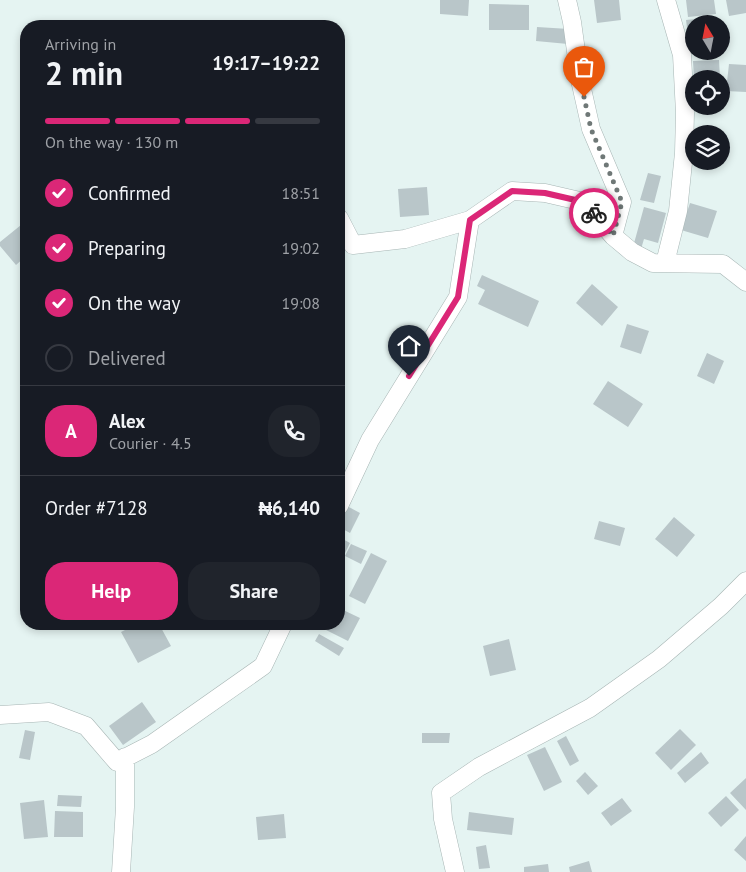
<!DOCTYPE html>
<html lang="en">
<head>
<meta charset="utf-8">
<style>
  body { margin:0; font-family:"PT Sans",sans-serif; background:#20242c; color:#f1f3f6; height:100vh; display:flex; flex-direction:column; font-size:19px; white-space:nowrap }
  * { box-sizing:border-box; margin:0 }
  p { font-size:16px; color:#9ea1a6 }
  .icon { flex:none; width:28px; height:28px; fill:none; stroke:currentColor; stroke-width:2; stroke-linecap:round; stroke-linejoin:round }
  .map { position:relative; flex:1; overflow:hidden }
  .details { position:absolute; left:20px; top:20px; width:325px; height:610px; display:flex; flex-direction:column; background:#171b24; border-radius:20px; box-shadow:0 2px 8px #0003 }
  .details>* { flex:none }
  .needle { width:32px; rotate:350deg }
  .buttons { position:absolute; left:685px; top:15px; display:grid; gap:10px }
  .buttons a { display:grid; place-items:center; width:45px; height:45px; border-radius:50%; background:#171b24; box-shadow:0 2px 8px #0003; font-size:25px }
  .pin { position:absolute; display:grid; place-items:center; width:42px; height:42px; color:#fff; margin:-51px -21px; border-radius:50% 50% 50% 0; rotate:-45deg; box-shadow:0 0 5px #0007 }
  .pin .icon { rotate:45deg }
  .courier { position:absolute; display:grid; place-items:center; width:50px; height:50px; margin:-25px; border:4px solid #db2777; border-radius:50%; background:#fff; color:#222; box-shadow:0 1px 6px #0007 }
  .overview em { font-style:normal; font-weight:700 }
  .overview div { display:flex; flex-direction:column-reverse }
  .overview { display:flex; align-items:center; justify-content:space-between; height:85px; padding:0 25px }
  h1 { font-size:32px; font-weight:700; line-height:38px }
  .bar { display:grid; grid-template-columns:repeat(4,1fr); gap:8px 5px; align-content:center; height:60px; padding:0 25px }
  .bar i { height:6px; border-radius:4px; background:#363941 }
  .bar .current { background:#db2777 }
  .bar p { grid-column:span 4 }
  .line { display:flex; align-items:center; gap:12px; padding:0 25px; border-top:1px solid #363941 }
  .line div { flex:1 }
  .round { display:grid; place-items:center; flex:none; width:52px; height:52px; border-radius:20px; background:#20242c }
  ol { padding:0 25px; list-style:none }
  li { display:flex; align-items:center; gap:15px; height:55px }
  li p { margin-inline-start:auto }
  li .icon { padding:5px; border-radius:50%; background:#db2777; color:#fff; stroke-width:4 }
  li:last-child { color:#9ea1a6 }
  li i { width:28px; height:28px; border:2px solid #363941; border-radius:50% }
  .action { display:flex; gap:10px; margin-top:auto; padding:10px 25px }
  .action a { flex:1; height:58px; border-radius:20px; background:#db2777; color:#fff; font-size:20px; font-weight:700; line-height:58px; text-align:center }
  .action a+a { background:#20242c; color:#f1f3f6 }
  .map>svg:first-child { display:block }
  .building { fill:#b9c6c9 }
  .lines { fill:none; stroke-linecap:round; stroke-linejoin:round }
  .minor-casing { stroke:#a7b5b4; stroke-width:19 }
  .minor { stroke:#fff; stroke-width:18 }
  .done { stroke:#6f7877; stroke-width:5; stroke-dasharray:0 9 }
  .route { stroke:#db2777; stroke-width:6 }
</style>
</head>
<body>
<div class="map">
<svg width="746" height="872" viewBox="0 0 746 872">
  <rect width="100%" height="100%" fill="#e5f4f2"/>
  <path class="building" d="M440,0h29l-1,16 -28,-2z
    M594,0h25l2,20 -24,3z
    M686,0h28l2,14 -28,3z
    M726,0h20v13l-17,3z
    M489,4l40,1v25h-40z
    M717,17l1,7h-24v24l-4,1 -4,-29z
    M537,27l32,2 -1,15 -32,-3z
    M719,60l1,19h-26l-1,-18z
    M729,64l17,1v27l-20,-1z
    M648,173l13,3 -7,27 -14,-3z
    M427,187l2,28 -29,2 -2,-28z
    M690,203l27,8 -9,27 -27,-8z
    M644,207l22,6 -8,30 -14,-4 -3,10 -8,-2z
    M21,225l5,7v24l-10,9 -16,-19v-4z
    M482,275l57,26 -11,26 -50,-23 7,-14 -8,-4z
    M592,284l26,23 -16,19 -26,-23z
    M627,324l22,7 -8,23 -21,-7z
    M707,353l17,8 -10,23 -17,-8z
    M608,381l35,23 -15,23 -35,-23z
    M347,506l13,7 -10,20 -11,-6v-6z
    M674,517l21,18 -18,22 -22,-18z
    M599,521l26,7 -5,18 -26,-7z
    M339,537l11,6 -11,22z
    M351,544l16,7 -6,13 -16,-8z
    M371,553l16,8 -22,43 -16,-8z
    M339,608l21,10 -12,23 -28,-14 1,-3h18z
    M137,624h22l12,22 -33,17 -17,-31z
    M319,634l25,14 -5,8 -24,-15z
    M509,639l7,31 -26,6 -7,-30z
    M142,702l14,20 -33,23 -14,-19z
    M680,729l16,16 -25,25 -16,-17z
    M25,730l10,2 -5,28 -11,-2z
    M422,733h28l-1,10h-27z
    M566,736l13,25 -9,5 -13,-25z
    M545,747l17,35 -18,9 -17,-36z
    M701,752l8,11 -24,20 -8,-10z
    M585,772l13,14 -10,9 -12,-14z
    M746,778v32l-16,-17z
    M58,795l24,1 -1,11 -24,-1z
    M726,796l13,14 -18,17 -13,-14z
    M622,798l10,13 -21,15 -10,-13z
    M44,800l4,37 -24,2 -4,-36z
    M55,811l28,1v25h-29z
    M469,812l45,6 -2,17 -45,-5z
    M284,814l2,24 -28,2 -2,-23z
    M746,836v25l-12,-11z
    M486,845l4,23 -11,1 -3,-22z
    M589,861l3,11h-22l-1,-5z
    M548,864l1,8h-25v-5z"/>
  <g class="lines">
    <defs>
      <path id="minor" d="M567,0l5,22 8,58 11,49 31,73 -9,34
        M339,218l14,27 52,-6 65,-19 42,-29 33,2 39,9 29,34 19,16 21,11 70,1 23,18
        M665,263l13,-52 6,-58 1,-40 -3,-58 -16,-55
        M339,506l31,-66 88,-143 12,-77
        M0,715l49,-3 37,14 31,36 35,-18 111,-78 20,-42
        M121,872l4,-65v-50
        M455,872l-12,-53 -2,-26 38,-26 111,-59 69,-49 62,-53 25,-25"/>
    </defs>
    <use href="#minor" class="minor-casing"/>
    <use href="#minor" class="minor"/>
  </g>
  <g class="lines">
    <path class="done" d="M584,97l7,32 31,73 -9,34 -19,-23"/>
    <path class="route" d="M409,376l49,-79 12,-77 42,-29 33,2 39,9 10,11"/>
  </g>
</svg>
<div class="buttons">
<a><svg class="needle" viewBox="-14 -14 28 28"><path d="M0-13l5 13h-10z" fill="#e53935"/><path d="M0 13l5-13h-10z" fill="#9ea1a6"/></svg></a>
<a><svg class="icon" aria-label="locate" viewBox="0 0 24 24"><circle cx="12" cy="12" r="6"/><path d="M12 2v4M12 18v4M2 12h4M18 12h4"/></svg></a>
<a><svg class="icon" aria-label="layers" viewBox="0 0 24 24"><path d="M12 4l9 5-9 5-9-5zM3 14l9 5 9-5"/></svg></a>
</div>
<div class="pin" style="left:584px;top:97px;background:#ea580c"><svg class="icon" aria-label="bag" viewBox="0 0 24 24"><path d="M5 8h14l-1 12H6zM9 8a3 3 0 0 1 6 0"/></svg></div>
<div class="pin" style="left:409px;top:376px;background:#1f2937"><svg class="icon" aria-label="home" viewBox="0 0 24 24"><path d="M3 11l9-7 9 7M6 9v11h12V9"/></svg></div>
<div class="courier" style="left:594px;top:213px"><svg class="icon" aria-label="bike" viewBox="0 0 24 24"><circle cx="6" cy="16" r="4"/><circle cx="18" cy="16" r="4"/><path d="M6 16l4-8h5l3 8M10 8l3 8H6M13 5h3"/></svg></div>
<section class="details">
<div class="overview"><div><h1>2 min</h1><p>Arriving in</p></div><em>19:17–19:22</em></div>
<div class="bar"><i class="current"></i><i class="current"></i><i class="current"></i><i></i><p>On the way · 130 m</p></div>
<ol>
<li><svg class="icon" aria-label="check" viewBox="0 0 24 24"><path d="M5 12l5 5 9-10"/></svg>Confirmed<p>18:51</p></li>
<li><svg class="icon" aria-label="check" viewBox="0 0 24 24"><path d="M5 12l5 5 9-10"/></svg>Preparing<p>19:02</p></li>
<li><svg class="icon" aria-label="check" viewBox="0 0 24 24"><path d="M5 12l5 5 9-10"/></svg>On the way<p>19:08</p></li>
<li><i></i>Delivered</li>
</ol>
<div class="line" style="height:90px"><b class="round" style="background:#db2777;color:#fff">A</b><div><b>Alex</b><p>Courier · 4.5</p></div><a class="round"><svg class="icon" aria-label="phone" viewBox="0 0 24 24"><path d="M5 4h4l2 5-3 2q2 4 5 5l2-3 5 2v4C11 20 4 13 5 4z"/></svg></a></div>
<div class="line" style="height:65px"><div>Order #7128</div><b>₦6,140</b></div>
<div class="action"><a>Help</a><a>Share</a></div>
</section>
</div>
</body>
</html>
